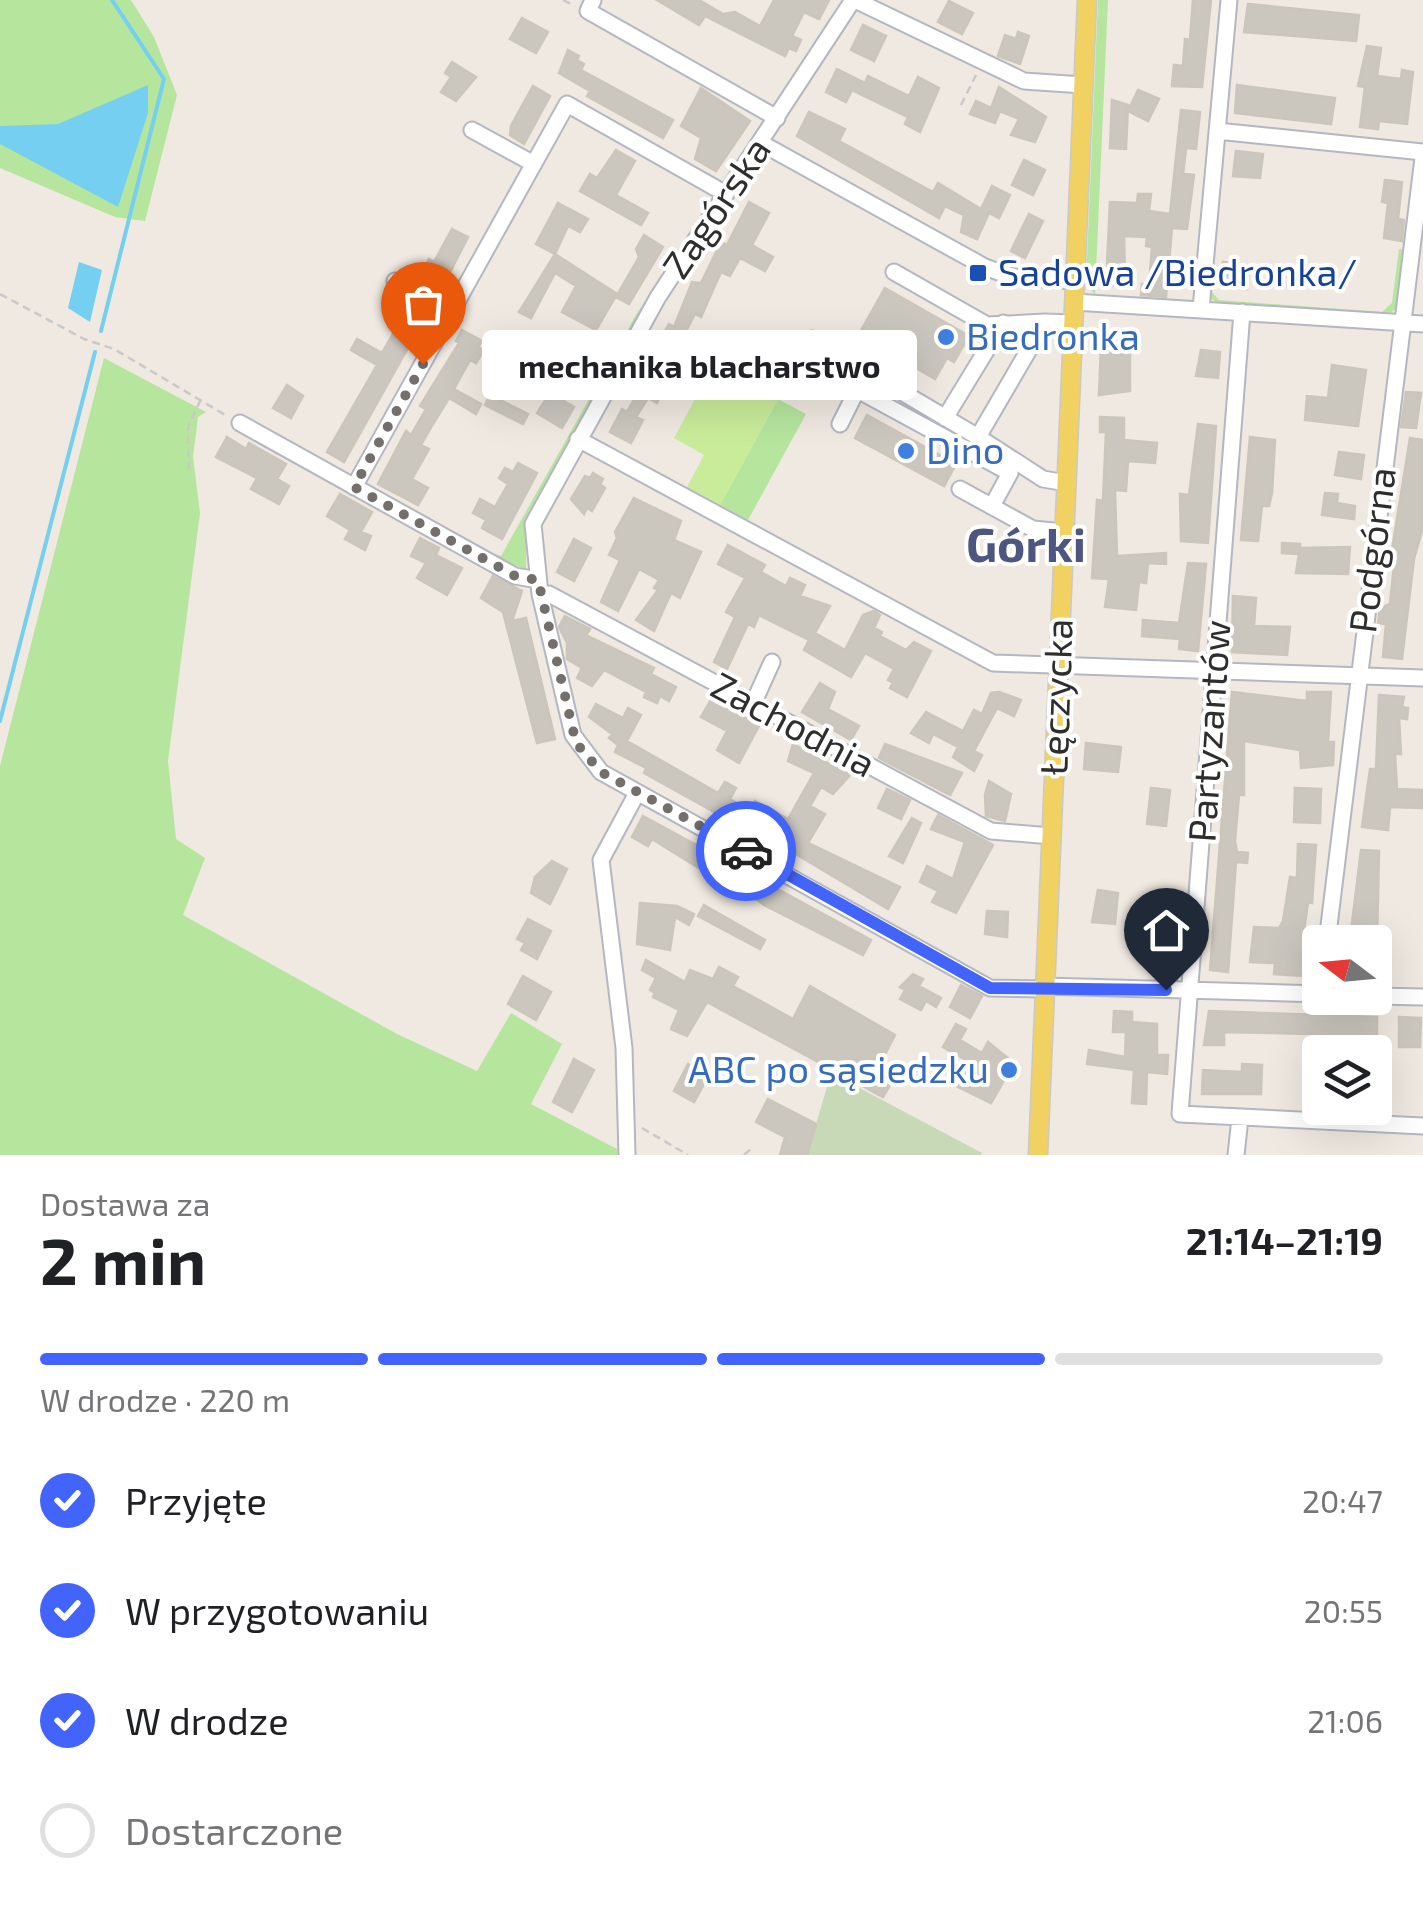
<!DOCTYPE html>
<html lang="pl">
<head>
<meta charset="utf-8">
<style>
  body { margin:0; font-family:"Exo 2",sans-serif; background:#f6f6f6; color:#202124; height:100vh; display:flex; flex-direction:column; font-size:38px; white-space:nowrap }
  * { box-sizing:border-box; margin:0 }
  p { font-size:32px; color:#757577 }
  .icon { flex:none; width:55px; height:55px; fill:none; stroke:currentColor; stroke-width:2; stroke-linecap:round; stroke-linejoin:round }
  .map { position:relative; height:1155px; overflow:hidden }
  .side { display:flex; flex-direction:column; background:#fff; flex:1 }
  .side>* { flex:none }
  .needle { width:65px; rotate:286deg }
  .tools { position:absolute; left:1302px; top:925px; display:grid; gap:20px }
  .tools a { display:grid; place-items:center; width:90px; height:90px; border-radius:10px; background:#fff; box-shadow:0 10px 40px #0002; font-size:50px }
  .pin { position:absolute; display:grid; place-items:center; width:85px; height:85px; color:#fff; margin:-102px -42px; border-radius:50% 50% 50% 0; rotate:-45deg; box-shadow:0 0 10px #0007 }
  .pin .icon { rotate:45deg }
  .courier { position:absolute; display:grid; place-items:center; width:100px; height:100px; margin:-50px; border:8px solid #4264fb; border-radius:50%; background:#fff; color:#222; box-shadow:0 2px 12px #0007 }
  .bubble { position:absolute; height:70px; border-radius:10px; background:#fff; box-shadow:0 10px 40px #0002; font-size:32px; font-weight:700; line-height:70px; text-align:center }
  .head em { font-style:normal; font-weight:700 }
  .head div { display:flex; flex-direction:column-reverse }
  .head { display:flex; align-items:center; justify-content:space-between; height:170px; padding:0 40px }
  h1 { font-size:65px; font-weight:700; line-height:75px }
  .bar { display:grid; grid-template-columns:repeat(4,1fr); gap:15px 10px; align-content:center; height:120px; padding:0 40px }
  .bar i { height:12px; border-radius:8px; background:#e0e0e0 }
  .bar .selected { background:#4264fb }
  .bar p { grid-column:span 4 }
  ol { padding:0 40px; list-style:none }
  li { display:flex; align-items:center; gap:30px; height:110px }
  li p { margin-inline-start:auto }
  li .icon { padding:10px; border-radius:50%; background:#4264fb; color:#fff; stroke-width:4 }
  li:last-child { color:#757577 }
  li i { width:55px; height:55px; border:5px solid #e0e0e0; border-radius:50% }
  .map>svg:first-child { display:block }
  .green { fill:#b6e59e }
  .cemetery { fill:#c8d9b8 }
  .pitch { fill:#c9ec9a }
  .water { fill:#75cff0 }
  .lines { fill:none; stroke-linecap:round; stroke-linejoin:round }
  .stream { stroke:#75cff0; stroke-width:4 }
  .building { fill:#cbc7bf; stroke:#cbc5ba; stroke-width:2.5 }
  .minor-casing { stroke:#b4b7c1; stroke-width:19 }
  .major-casing { stroke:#c9c9c9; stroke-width:21 }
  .path { stroke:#c9c9c9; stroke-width:2.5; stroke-dasharray:8 5; stroke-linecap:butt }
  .minor { stroke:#fff; stroke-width:15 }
  .major { stroke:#f2d163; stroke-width:18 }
  .done { stroke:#726f6d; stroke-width:10; stroke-dasharray:0 18 }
  .route { stroke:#4264fb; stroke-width:12 }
  .transit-dot { fill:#1a4fb4; stroke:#fff; stroke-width:4 }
  .shop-dot { fill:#3f7fe0; stroke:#fff; stroke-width:4 }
  .labels { text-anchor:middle; stroke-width:8; stroke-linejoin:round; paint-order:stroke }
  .street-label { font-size:38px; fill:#2e2e2e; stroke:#fff }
  .transit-label { font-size:38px; fill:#164399; stroke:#fff; text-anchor:start }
  .shop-label { font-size:38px; fill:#366cbe; stroke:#fff; text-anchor:start }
  .district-label { font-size:48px; font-weight:bold; fill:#4d5680; stroke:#fff }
</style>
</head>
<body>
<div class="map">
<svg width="1423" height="1155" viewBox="0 0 1423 1155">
  <rect width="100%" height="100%" fill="#efe9e1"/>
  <path class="green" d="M0,0h131l23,37 23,58 -32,126 -30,-4 -115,-49z
    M1098,0h10l-13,295 -9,-12z
    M710,201l4,1 -188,321v47l-43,-19 18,5 135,-241z
    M1399,249l7,1 -8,57 -10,8 -170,-11 -10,-8 1,-7 10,11 163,12 10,-9z
    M104,358l102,54 -8,5 -5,40 7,56 -32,248 8,78 29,19 -22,57 214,119 80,37 34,-58 51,31 -31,60 86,45v6h-617v-389z
    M778,399l28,15 -58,106 -28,-15z"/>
  <path class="cemetery" d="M831,1073l151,80 -1,2h-174z"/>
  <path class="pitch" d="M714,364l64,35 -58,106 -33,-18 17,-32 -30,-17z"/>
  <path class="water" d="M148,85v28l-30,94 -118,-63v-18l58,-2z
    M79,262l23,8 -12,52 -22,-14z"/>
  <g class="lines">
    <path class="stream" d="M101,331l63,-252 -52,-79
      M0,721l95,-369"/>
  </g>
  <path class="building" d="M657,0h42l24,14 12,-2 25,14 14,-26h55l-10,19 -15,-7 -12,24 9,4 -5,11 -7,-3 -4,8 -80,-40 -6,9z
    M1193,0h18l-9,87 -30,-1 2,-21 9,1 2,-27 5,1z
    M949,1l24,12 -11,21 -24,-12z
    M1248,4l111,11 -3,26 -112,-9z
    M522,18l26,14 -12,21 -26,-14z
    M863,25l23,11 -12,25 -23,-11z
    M1018,32l11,4 -9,28 -22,-8 7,-21 11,4z
    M1367,46l14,2 -4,28 24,3 1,-9 11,2 -6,52 -28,-3 -1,8 -18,-2 5,-40 -7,-1z
    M568,50l11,6 -2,4 7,4 -3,6 92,50 -10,18 -76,-42 3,-5 -31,-18z
    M452,62l24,15 -20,24 -15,-9 10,-15 -6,-4z
    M837,69l28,14 3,-7 41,20 9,-19 21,11 -19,44 -15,-8 3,-7 -56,-27 -6,12 -20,-10z
    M1237,85l98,13 -4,26 -96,-11z
    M533,86l17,10 -26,48 -14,-9 1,-9z
    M999,87l47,30 -11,25 -24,-7 8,-16 -19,-8 -5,12 -25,-9 6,-13 15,7z
    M701,88l49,33 -34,50 -21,-12 6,-21 -20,-12z
    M1138,90l21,9 -11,22 -20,-10z
    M1112,100l16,5 -2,44 -16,-1z
    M1181,110l19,2 -4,37 -10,-1 -3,26 11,1 -7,54 -15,-1 -6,69 -25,-2 1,-11h7l3,-37 -6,-1 1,-9 -23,-1 1,50 -19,-1 4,-83 27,1 1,-9h13l-2,17 21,3z
    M809,112l36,17 -6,12 94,51 5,-9 43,26 11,-23 18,9 -11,23 -10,-5 -12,26 -16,-7 3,-17 -19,-9 -6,12 -142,-82z
    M616,150l19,11 -19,34 32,18 -7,12 -61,-34 10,-17 7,4z
    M1236,151l27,3 -3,24 -27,-2z
    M1024,160l21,10 -12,25 -21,-10z
    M1385,180l17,2 -4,37 6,1 -2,21 -18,-3 4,-35 -6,-1z
    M749,202l20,11 -17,32 21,12 -8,14 -25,-13 -10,18 -9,-4 -20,45 -6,-3 -10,19 12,7 -6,11 -8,-4 -26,56 -9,-5 -12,19 7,3 -12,23 -21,-11 12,-23 5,3 11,-19 23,-44 -5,-2 13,-23 5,3 18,-45 9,1 20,-41 6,3z
    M558,203l30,16 -8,13 -12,-6 -13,28 -19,-10z
    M1029,214l14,7 -18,37 -14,-7z
    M452,229l16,8 -27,53 -23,-12 11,-19 5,3z
    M644,235l19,12 -34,57 -13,-7 23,-40 -3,-8z
    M555,254l62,40 -21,36 -34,-18 14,-26 -21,-13 -24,45 -12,-6z
    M1223,262l26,3 -2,24 -27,-3z
    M885,288l84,48 -15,26 -7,-4 -12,21 -43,-25 -5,8 -33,-19z
    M407,310l17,9 -80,143 -17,-10 50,-87 -26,-15 6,-11 25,14z
    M462,330l20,11 -4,6 6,3 -8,13 -6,-3 -16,29 27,15 -5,10 -27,-16 -16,26 -12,21 8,4 -17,30 16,9 -10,17 -40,-21 28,-53 5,4 15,-26 -6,-3 39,-63 -3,-2z
    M1101,347h29v44l-31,4z
    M580,348l19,11 -13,23 -19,-10z
    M1201,350l19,2 -2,26 -22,-2z
    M1332,365l34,5 -8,56 -53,-6 2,-24 21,2z
    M287,385l16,11 -12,22 -18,-10z
    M1406,392l15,1 -5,35 -15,-1z
    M490,395l38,19 -5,10 -38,-19z
    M554,395l20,12 -12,21 -25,-15 9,-14 4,2z
    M867,415l89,49 -12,22 -89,-48z
    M1100,417l24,1v22l33,3 -2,20 -27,-2 -2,30 -11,-1 2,66 49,-3v11l-18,-1 -2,20 -7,-1 -3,28 -31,-3 4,-28 -17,-1 5,-78 6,1 3,-69h-6z
    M1198,424l18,2 -8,117 -27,-2 -1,-47 9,1z
    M227,437l19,12 3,-6 37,21 -9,15 12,7 -10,18 -28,-15 6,-11 -41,-21z
    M1250,437l25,3 -3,53 -3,13h-7l-4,35 -17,-1z
    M1410,438l13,2v87l-9,32 -12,100 -19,-2 3,-33 -8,-1 2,-15 10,-4 5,-48h-4z
    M1339,452l25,3 -3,24 -26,-4z
    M518,463l19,10 -35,66 -20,-11 4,-8 -13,-7 7,-14 15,8 13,-23 -9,-6 6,-10 8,4z
    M593,473l10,6 -3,5 5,4 -13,23 -5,-3 -3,6 -13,-15 14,-23 5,2z
    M1325,493l13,1 -1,9 18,3 -1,13 -32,-4z
    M340,494l32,18 -11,20 10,4 -6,14 -20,-11 5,-9 -23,-14z
    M634,498l47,23 -7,19 27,12 -21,46 -9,-5 -17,38 -18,-11 22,-30 -4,-2 5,-8 -20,-11 -21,42 -17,-9 19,-42 -11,-5 8,-17 -2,-6z
    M420,538l19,10 -3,7 26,13 -15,27 -30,-17 9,-15 -15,-7z
    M574,539l17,9 -17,33 -17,-9z
    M1282,543l18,1v4l50,-1 -2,27 -52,-1 3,-19 -17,-1z
    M728,545l37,20 -4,7 25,14 4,-8 15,7 -5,11 30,10 -15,27 30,17 18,-35 11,-4 6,4 -6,13 8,4 -2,4 26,14 8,-8 17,9 -24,46 -17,-9 3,-5 -5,-3 6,-11 -29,-16 -14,24 -47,-27 5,-10 -50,-25 -5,12 -6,-3 -21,45 -13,-7 21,-45 -9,-5 19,-34 -27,-14z
    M1188,563l18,1 -8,87 -19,-2 1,-10 -38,-3 1,-16 36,3z
    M493,576l29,15 -10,30 14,-3 29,121 -18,4 -34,-131 -22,-14z
    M1233,596l23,2 -2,28 36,1 -3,28 -55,-3z
    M565,616l25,13 -4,6 68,33 -3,6 25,13 -7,14 -9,-5 -3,7 -13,-6 2,-5 -42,-22 -12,16 -15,-8 5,-10 -15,-9v-16l-8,-16z
    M820,683l15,9 -7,17 31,17 -8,14 -49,-28z
    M999,692l22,8 -7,16 -17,-8 -23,43 8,4 -8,16 -21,-14 5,-10 -25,-13 -4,9 -18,-10 15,-21 37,19 11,-21 8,4 9,-21z
    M1232,692l75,9v-9h24l-3,50h6l-1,23 -32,3 -1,-18 -56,-9v54h-5l-4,46 2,11 11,1 -1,10 -11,-1 -8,110 -18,-2z
    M1379,695l25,2 -2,10 6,1 -1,11 -8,-1 2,36h-6l2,35 26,1v18l-33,-1 -2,23 -26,-3 8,-58h6z
    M712,698l48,26 -21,39 -22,-13 10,-19 -26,-14z
    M596,704l27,14 5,-10 13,7 -14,26 91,52 7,-11 11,6 -6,11 20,12 5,-10 33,18 26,-46 -26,-12 5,-17 57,31 -17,19 -12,-7 -11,19 15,8 -17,29 92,44 -12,22 -134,-80 -2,4 -108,-60 2,-5 -31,-16 3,-7 -9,-7 3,-4 -23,-17z
    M1086,743l35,4 -3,25 -34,-3z
    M885,744l77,29 -12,22 -71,-37z
    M989,781l22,13 -6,27 -19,-5 -1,-21z
    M1151,788l19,2 -4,36 -19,-2z
    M1295,788l26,1 -1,34 -26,-1z
    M887,789l23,11 -9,19 -23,-11z
    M938,815l55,30 -37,68 -24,-11 6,-11 -18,-9 7,-16 26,13 12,-37 -34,-13z
    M643,816l228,124 -8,15 -99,-50 -20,-15 -2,5 -90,-56 -4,7 -16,-9z
    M912,818l9,5 -18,40 -14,-7z
    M1298,844l18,1 -4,58 -4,-1 -5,36 1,38 -30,-2 1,-11 -25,-1 4,-35 25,1 4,-7 7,-44 7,1z
    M1361,850l18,1 -2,92 -27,-3z
    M552,861l15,8 -17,35 -19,-11 4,-16z
    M1098,890l20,3 -3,31 -23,-2z
    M640,903l37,3 17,8 -5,11 -14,-8 -5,33 -33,-6z
    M704,905l61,35 -5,9 -62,-33z
    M987,911l21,1 -1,25 -22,-3z
    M528,919l23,12 -14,28 -16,-9 4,-7 -8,-4z
    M646,960l39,22 5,-12 23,9 6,-12 19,10 -5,9 60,33 17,-33 85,49 -16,31 17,9 -13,22 -176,-95 -20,34 -16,-7 8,-19 -26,-13 2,-4 -5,-3 6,-12 -14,-8z
    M913,974l10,5 -4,7 22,12 -5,9 -10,-6 -5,9 -21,-11 5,-9 -5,-3z
    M523,976l28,16 -15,28 -28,-16z
    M961,985l21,11 -12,22 -20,-11z
    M1114,1011l18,1v10l25,2v31h11l-1,19 -20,-2 -1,32 -14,-1 2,-33 -47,-6 2,-14 36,7 1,-25h-13z
    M1209,1011l168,6v28l13,1v11l-26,-5v-12h-23l-1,8h-16v-11l-9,-3 -91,-2v13h-20z
    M1399,1017l22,1 -1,29h-21z
    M956,1024l10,5 -6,11 22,13 6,-11 26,21 -23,40 -41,-20 14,-24 -21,-12z
    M574,1059l20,11 -22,42 -19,-10z
    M688,1064l21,11 -15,27 -20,-11z
    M1242,1064l20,1 -1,29h-59l1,-24 39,2z
    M768,1099l48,25 -9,31h-27l5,-18 -29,-15z"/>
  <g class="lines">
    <defs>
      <path id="minor" d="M593,0l-5,11 189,107
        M853,0l-195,297 -125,227 7,70 33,141 28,37 389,216 55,1
        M855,0l169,81 59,4
        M472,130l62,34
        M1217,131l206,21
        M761,143l224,124 27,10 63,4
        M894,272l93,53 58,-3
        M395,281l55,32
        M1074,302l349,22
        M1201,309l28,-309
        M1242,312l-62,802 243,12
        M812,339l166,98
        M817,368l193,105 -18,33
        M945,418l58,-95
        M240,423l275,153 23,4
        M840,424l17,-34
        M578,439l415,224 430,15
        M1067,483l-24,-4 -65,-42 67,-115 28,1
        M354,487l213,-383 159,90
        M960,489l73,40 31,3
        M540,594h9l442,237 60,5
        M753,704l19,-42
        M1327,942l96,-784
        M1045,986l275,8
        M1375,996l48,1
        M627,1155l-3,-107 -23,-188 36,-67
        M1236,1155l4,-37"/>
      <path id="major" d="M1038,1155l49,-1155"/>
    </defs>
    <use href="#minor" class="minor-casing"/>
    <use href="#major" class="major-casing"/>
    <path class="path" d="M563,0l12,6
      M961,105l15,-30
      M0,294l84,45 30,10 113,67
      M959,338l12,7
      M189,470l-1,-43 12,-26
      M642,1128l46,27
      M744,1155l7,-6"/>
    <use href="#minor" class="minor"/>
    <use href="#major" class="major"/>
  </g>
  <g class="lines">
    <path class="done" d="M423,364l-69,123 161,89 23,4 38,163 25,29 145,79"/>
    <path class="route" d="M746,851l244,137 176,2"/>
  </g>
  <rect class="transit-dot" x="968" y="263" width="20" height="20" rx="5"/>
  <g class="shop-dot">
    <circle cx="946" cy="337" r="10"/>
    <circle cx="906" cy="451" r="10"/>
    <circle cx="1009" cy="1070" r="10"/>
  </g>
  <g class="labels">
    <g class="street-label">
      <text transform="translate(717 208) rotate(-56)" y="13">Zagórska</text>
      <text transform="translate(1373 550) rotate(-83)" y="13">Podgórna</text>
      <text transform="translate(1057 697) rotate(-88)" y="13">Łęczycka</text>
      <text transform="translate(793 725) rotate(28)" y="13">Zachodnia</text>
      <text transform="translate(1210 731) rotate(-86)" y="13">Partyzantów</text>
    </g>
    <g class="transit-label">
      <text x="998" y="286">Sadowa /Biedronka/</text>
    </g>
    <g class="shop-label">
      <text x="966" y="350">Biedronka</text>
      <text x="926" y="464">Dino</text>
      <text x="989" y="1083" text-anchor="end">ABC po sąsiedzku</text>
    </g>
    <g class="district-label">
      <text x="1026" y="562">Górki</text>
    </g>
  </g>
</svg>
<div class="tools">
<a><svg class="needle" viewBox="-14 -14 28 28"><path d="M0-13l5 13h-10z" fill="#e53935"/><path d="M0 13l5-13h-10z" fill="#757577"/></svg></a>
<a><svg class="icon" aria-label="layers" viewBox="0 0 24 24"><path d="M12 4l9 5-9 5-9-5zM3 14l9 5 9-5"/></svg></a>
</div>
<div class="pin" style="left:423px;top:364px;background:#ea580c"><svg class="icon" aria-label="bag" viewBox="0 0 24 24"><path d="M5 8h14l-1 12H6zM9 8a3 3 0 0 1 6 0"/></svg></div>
<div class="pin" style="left:1166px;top:990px;background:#1f2937"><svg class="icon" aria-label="home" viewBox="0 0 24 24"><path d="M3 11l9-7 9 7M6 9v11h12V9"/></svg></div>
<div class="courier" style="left:746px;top:851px"><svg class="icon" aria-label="car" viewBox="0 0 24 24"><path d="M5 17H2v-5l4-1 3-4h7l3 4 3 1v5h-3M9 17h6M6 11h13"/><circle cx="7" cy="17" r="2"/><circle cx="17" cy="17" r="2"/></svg></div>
<div class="bubble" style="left:482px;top:330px;width:435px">mechanika blacharstwo</div>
</div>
<section class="side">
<div class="head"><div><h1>2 min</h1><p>Dostawa za</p></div><em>21:14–21:19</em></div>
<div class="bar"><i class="selected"></i><i class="selected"></i><i class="selected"></i><i></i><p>W drodze · 220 m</p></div>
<ol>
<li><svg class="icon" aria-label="check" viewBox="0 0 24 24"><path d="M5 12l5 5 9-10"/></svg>Przyjęte<p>20:47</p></li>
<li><svg class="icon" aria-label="check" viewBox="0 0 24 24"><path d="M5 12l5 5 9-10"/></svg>W przygotowaniu<p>20:55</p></li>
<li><svg class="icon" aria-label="check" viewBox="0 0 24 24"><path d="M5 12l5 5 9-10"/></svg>W drodze<p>21:06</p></li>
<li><i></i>Dostarczone</li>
</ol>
</section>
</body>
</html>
